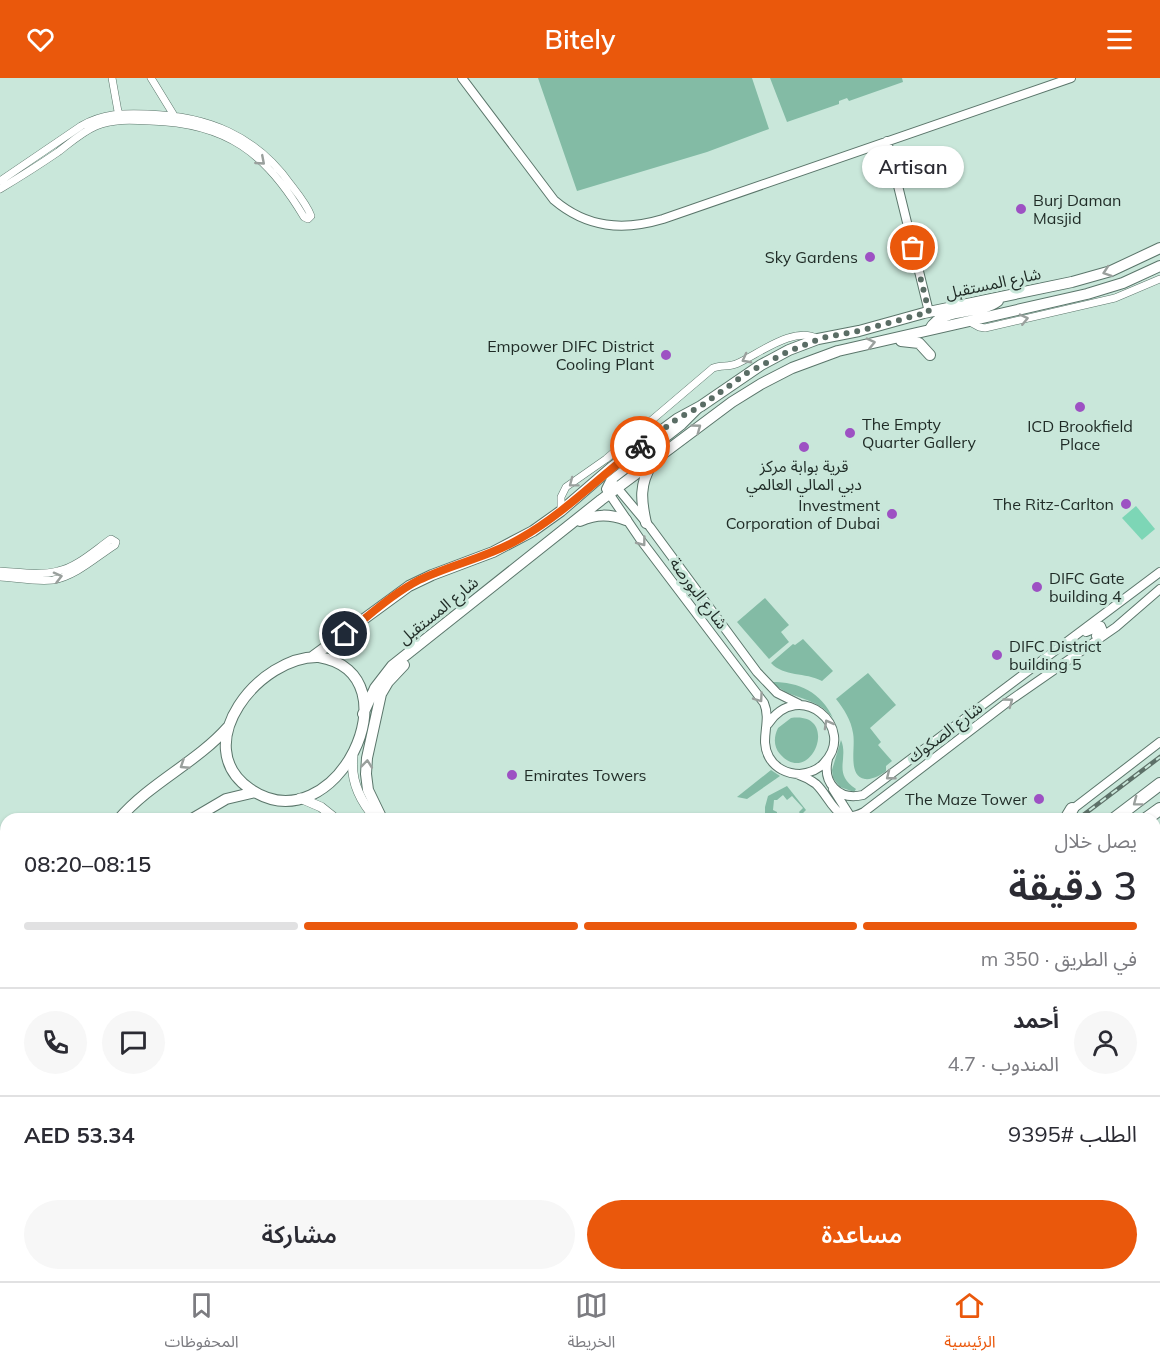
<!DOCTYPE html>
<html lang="ar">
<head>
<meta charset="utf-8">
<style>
  body { margin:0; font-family:Mulish,"Noto Sans Arabic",sans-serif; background:#f7f7f7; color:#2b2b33; direction:rtl; height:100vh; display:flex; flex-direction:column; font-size:22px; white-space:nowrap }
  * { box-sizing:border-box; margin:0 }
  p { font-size:20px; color:#7c7c81 }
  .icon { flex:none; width:33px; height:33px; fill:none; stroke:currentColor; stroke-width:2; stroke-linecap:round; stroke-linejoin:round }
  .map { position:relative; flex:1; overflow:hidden; direction:ltr }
  .details { position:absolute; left:0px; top:735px; width:1161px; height:468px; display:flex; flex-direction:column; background:#fff; border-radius:18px 18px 0 0; box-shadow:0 2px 4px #0004; direction:rtl }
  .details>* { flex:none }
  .pin { position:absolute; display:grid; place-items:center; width:51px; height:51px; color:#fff; margin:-26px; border:3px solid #fff; border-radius:50%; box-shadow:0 2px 6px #0007 }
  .courier { position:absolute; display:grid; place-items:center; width:60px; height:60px; margin:-30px; border:4px solid #ea580c; border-radius:50%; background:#fff; color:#222; box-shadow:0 2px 8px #0007 }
  .bubble { position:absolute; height:42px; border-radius:21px; background:#fff; box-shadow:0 2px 4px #0004; font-size:20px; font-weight:600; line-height:42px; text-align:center; direction:rtl }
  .overview em { font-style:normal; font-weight:600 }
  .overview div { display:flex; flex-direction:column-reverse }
  .overview { display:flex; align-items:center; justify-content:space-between; height:102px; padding:0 24px }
  h1 { font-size:39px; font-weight:600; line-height:45px }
  .bar { display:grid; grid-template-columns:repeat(4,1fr); gap:9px 6px; align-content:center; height:72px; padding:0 24px }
  .bar i { height:8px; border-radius:4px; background:#e1e1e2 }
  .bar .active { background:#ea580c }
  .bar p { grid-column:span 4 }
  .line { display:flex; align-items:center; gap:15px; padding:0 24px; border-top:2px solid #e1e1e2 }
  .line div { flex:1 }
  .round { display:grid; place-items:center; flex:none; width:63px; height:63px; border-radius:32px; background:#f7f7f7 }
  .action { display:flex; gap:12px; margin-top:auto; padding:12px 24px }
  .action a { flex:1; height:69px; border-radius:36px; background:#ea580c; color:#fff; font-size:24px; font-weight:600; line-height:69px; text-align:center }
  .action a+a { background:#f7f7f7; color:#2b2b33 }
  header { display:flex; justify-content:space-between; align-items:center; height:78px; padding:0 24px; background:#ea580c; color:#fff; font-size:27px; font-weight:600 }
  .dock { display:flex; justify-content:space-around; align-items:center; height:84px; border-top:2px solid #e1e1e2; background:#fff; font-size:16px; color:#7c7c81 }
  .dock a { display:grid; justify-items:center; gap:3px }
  .dock .active { color:#ea580c }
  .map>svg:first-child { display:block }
  .green { fill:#83bba5 }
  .water { fill:#7dd6b6 }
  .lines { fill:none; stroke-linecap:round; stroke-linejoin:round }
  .minor-casing { stroke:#5b766b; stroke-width:8 }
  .tertiary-casing { stroke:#5b766b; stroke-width:10 }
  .secondary-casing { stroke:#5b766b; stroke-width:10 }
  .primary-casing { stroke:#5b766b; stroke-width:12 }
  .motorway-casing { stroke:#5b766b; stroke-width:14 }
  .minor { stroke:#fff; stroke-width:7 }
  .tertiary { stroke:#fff; stroke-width:8 }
  .secondary { stroke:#fff; stroke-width:9 }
  .primary { stroke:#fff; stroke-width:10 }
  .motorway { stroke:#fff; stroke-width:12 }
  .rail-casing { stroke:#5d7068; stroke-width:4.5 }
  .rail { stroke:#c9e7da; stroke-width:2; stroke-dasharray:7; stroke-linecap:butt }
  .oneway { stroke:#9aa09d }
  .done { stroke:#5a6d65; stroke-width:6; stroke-dasharray:0 10.8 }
  .route { stroke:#ea580c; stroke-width:8 }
  .poi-dot { fill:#9d51c3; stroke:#c9e7da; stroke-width:2 }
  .labels { text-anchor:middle; stroke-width:6; stroke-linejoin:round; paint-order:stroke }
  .poi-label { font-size:16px; fill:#1f2b26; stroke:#c9e7da; text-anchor:start }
  .street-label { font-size:16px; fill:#1f2b26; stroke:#c9e7da }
</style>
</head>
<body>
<header><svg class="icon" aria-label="menu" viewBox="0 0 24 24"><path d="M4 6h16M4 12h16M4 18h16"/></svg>Bitely<svg class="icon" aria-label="heart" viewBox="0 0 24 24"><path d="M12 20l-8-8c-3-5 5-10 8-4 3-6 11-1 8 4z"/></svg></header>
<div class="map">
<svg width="1160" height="1203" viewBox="0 0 1160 1203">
  <rect width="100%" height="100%" fill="#c9e7da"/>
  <path class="green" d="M538,0h214l17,51 -62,23 -130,39z
    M770,0h132l1,4 -54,19 -2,-3 -8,3v3l-52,18z
    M765,520l24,27 -8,7 8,10 -20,17 -32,-37z
    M803,561l30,32 -11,10c-17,-9 -38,-4 -51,-18l22,-19 2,1z
    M868,595l28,32 -26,23 11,14 -3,3 14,16 -6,5v5c-5,4 -14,9 -21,8 -18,-3 -9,-32 -12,-46 -2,-13 -9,-24 -17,-34z
    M772,604c27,0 49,10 61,36 -16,-22 -44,-18 -61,-36z
    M791,640c51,-7 20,71 -11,36 -7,-8 -6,-18 -2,-26z
    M841,662c8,19 -9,33 15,49l-2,3 -14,-5 -7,-9 -1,-8z
    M771,692l9,6 -33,23 -10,-2z
    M787,708l19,24 -5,5 -2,-3 4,-4 -11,-12 -5,4 -4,-5 -6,5h-3l-1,10 4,2v7h-12v-12l3,-11z"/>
  <path class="water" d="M1136,428l19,23 -13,11 -20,-22z"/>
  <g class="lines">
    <defs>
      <path id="minor" d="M112,0l7,39
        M151,0l24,39
        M0,103l81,-55c22,-13 43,-13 67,-12 59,2 108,21 143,71 7,9 16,20 20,31l-3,3 -4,-2c-38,-64 -77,-94 -154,-96 -19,-1 -37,-2 -54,5 -14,6 -26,17 -38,26 -19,13 -38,25 -58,37
        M968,243l11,6 6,1 130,-30 45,-19
        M561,433v-14l5,-10 40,-28 107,-91c8,-3 15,-1 23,-4 23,-10 58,-39 82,-25
        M0,493c18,1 39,5 58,0 19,-4 37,-21 53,-32l5,3 -1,3c-19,12 -39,31 -62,35 -17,2 -36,-2 -53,-3
        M263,741h16
        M0,847l6,-3"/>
      <path id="tertiary" d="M462,0l92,122c33,28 69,31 109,19l408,-141
        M887,63l42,171
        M698,331l-16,16 -72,56 -4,8 34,50 124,164c8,19 -5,36 5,54 6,11 18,17 31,17 9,-1 18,-4 24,-11 34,-35 -25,-86 -56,-39
        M614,406l36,43 107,145 20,21 22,11
        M1086,554l15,-6 2,5 -7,5
        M828,681c-6,24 11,42 35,36l297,-223
        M799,697c6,2 12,5 17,9 16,15 20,43 48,28l141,-108 111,-77 44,-38
        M833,711l19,30
        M1069,734l91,-70
        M1155,833l5,-4
        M0,935l6,6
        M1155,1162l5,2
        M1155,1179l5,7
        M206,1203l9,-4 12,4
        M262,1203l7,-6
        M279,1203l7,-6
        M438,1203l9,-6
        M450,1203l7,-6"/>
      <path id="secondary" d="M353,678c-3,24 7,45 23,63
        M300,720l21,9 15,12
        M1155,1125l5,-5
        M1155,1141l5,-5
        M1052,1203l8,-6
        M1076,1203l9,-6"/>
      <path id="primary" d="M930,251c13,-23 48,-13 68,-28
        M901,263l18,2 11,12
        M580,443c17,-7 29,-7 46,-1
        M646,445c-5,-22 -7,-39 6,-59
        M312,579l97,-71 23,-11 61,-23 40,-21 28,-20 51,-44 65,-48 24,-13 60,-41 28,-15 29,-11 41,-8 65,-18 148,-31 39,-11 49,-23
        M319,579c100,17 16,190 -69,132 -63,-44 10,-134 69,-132z
        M363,636l12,-26 17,-22 209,-166 131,-98 29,-18 31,-16 46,-17 249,-57 36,-11 37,-17
        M119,741c32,-37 77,-56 109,-92
        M192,741l34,-20 29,-7
        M382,741l-14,-29 -2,-16 1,-16 14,-64 7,-12 16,-17
        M0,866l6,-4
        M0,890l6,-5"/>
      <path id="motorway" d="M1066,741l6,-10
        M1114,741l46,-35
        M1146,741l14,-10
        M1155,772l5,-4
        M518,1203l7,-6
        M535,1203l9,-6
        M580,1203l8,-6
        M661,1203l8,-5"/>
    </defs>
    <use href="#minor" class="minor-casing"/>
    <use href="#tertiary" class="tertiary-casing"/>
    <use href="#secondary" class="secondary-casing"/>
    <use href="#primary" class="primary-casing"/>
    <use href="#motorway" class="motorway-casing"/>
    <use href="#minor" class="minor"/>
    <use href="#tertiary" class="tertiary"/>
    <use href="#secondary" class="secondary"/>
    <use href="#primary" class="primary"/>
    <use href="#motorway" class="motorway"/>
    <defs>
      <path id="rail" d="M1078,741l82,-62
        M465,1203l8,-6"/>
    </defs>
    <use href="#rail" class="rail-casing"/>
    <use href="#rail" class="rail"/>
  </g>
  <defs><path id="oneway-chevron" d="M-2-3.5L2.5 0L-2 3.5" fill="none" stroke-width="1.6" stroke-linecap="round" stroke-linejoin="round" transform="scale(1.5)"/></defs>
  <g class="oneway">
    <use href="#oneway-chevron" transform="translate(261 83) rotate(41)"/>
    <use href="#oneway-chevron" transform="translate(1107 194) rotate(161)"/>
    <use href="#oneway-chevron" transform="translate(1024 241) rotate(-13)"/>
    <use href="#oneway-chevron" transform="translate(871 265) rotate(-13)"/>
    <use href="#oneway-chevron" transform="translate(746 281) rotate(152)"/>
    <use href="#oneway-chevron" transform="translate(697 350) rotate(-36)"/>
    <use href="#oneway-chevron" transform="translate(573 405) rotate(143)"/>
    <use href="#oneway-chevron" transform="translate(642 464) rotate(53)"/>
    <use href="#oneway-chevron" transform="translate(58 499) rotate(-14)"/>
    <use href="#oneway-chevron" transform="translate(759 620) rotate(55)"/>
    <use href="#oneway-chevron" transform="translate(1009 624) rotate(-36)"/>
    <use href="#oneway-chevron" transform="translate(828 646) rotate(-119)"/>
    <use href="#oneway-chevron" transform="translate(367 686) rotate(-84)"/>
    <use href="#oneway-chevron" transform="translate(184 687) rotate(147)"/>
    <use href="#oneway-chevron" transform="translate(890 698) rotate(142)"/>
    <use href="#oneway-chevron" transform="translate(1137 724) rotate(143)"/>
  </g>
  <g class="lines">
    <path class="done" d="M640,368l37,-27 24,-13 46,-33 42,-22 33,-13 37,-7 70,-19 -16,-64"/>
    <path class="route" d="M345,556c24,-18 47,-40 74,-54 33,-16 70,-23 102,-42 44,-25 79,-62 119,-92"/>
  </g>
  <g class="poi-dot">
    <circle cx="1021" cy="131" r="6"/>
    <circle cx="870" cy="179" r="6"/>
    <circle cx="666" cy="277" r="6"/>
    <circle cx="1080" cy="329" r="6"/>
    <circle cx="850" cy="355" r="6"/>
    <circle cx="804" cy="369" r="6"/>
    <circle cx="1126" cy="426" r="6"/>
    <circle cx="892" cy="436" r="6"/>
    <circle cx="1037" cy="509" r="6"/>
    <circle cx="997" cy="577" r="6"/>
    <circle cx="512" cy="697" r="6"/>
    <circle cx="1039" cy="721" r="6"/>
  </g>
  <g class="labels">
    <g class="poi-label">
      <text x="1033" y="128">Burj Daman<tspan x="1033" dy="18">Masjid</tspan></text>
      <text x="858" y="185" text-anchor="end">Sky Gardens</text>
      <text x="654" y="274" text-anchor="end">Empower DIFC District<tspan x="654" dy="18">Cooling Plant</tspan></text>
      <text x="862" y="352">The Empty<tspan x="862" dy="18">Quarter Gallery</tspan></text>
      <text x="1080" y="354" text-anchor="middle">ICD Brookfield<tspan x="1080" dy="18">Place</tspan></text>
      <text x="804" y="394" text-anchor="middle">قرية بوابة مركز<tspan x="804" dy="18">دبي المالي العالمي</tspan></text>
      <text x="1114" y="432" text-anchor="end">The Ritz-Carlton</text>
      <text x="880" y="433" text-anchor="end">Investment<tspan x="880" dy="18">Corporation of Dubai</tspan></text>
      <text x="1049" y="506">DIFC Gate<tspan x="1049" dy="18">building 4</tspan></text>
      <text x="1009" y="574">DIFC District<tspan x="1009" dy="18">building 5</tspan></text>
      <text x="524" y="703">Emirates Towers</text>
      <text x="1027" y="727" text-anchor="end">The Maze Tower</text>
    </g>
    <g class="street-label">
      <text transform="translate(993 205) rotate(-12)" y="6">شارع المستقبل</text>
      <text transform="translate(699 515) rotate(53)" y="6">شارع البورصة</text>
      <text transform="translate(438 532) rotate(-39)" y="6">شارع المستقبل</text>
      <text transform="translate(945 654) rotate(-37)" y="6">شارع الصكوك</text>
    </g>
  </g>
</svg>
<div class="pin" style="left:913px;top:170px;background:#ea580c"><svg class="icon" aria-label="bag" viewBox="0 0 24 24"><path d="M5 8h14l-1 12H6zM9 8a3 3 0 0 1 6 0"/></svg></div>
<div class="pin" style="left:345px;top:556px;background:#1f2937"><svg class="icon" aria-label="home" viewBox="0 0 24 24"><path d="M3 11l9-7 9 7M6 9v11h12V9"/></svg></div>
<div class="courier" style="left:640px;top:368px"><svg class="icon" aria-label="bike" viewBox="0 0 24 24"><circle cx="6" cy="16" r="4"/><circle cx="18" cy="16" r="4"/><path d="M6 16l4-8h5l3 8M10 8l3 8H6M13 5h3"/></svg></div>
<div class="bubble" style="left:862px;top:68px;width:102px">Artisan</div>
<section class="details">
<div class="overview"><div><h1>3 دقيقة</h1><p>يصل خلال</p></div><em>08:15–08:20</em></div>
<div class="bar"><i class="active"></i><i class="active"></i><i class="active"></i><i></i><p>في الطريق · 350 m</p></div>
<div class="line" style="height:108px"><a class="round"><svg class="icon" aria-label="person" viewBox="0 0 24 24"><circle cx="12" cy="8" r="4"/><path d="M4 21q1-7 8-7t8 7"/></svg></a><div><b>أحمد</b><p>المندوب · 4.7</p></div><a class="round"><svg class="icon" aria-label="chat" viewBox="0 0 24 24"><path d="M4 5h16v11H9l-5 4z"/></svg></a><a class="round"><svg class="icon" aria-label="phone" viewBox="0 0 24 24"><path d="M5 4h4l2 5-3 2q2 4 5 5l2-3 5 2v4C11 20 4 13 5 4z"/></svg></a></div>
<div class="line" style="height:78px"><div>الطلب #9395</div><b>AED 53.34</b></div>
<div class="action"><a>مساعدة</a><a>مشاركة</a></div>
</section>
</div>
<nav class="dock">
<a class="active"><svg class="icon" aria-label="home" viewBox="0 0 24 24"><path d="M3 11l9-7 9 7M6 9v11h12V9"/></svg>الرئيسية</a>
<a><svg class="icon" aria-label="map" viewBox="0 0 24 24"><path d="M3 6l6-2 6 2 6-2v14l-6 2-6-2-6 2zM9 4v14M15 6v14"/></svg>الخريطة</a>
<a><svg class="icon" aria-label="saved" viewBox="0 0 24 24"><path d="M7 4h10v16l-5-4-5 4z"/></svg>المحفوظات</a>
</nav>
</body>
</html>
